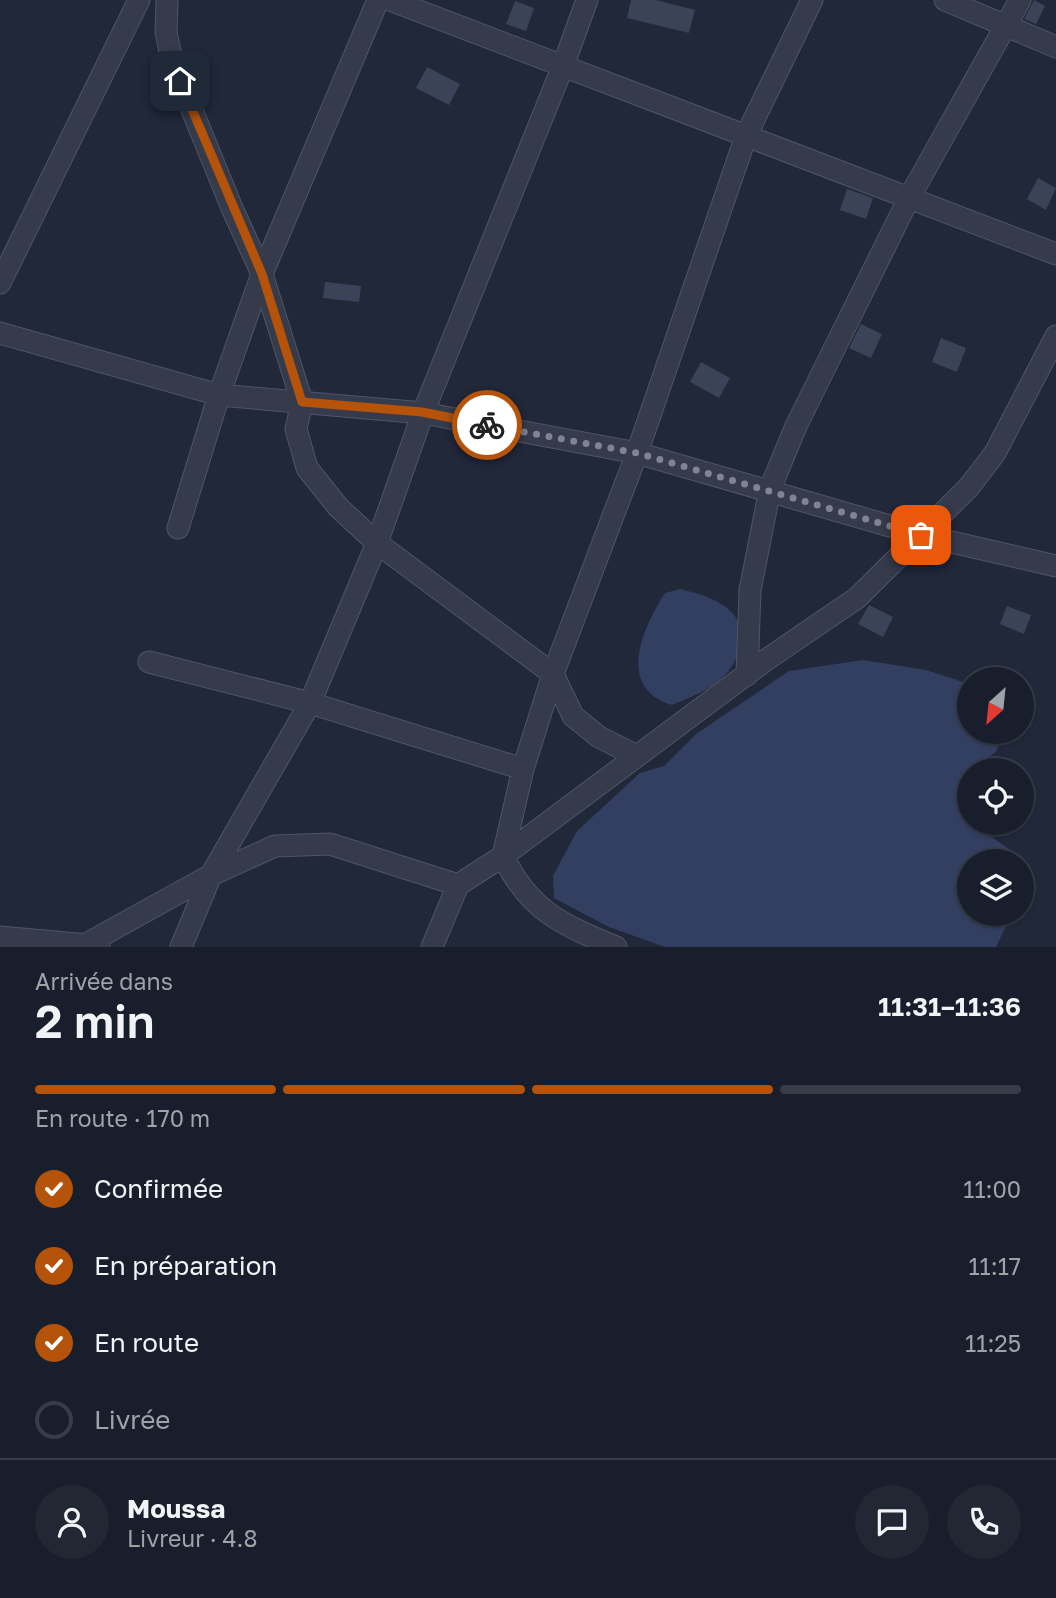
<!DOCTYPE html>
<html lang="fr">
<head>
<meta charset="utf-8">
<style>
  body { margin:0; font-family:"Golos Text",sans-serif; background:#222734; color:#f1f3f6; height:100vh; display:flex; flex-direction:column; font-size:26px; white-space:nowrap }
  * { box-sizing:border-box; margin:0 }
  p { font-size:23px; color:#9fa2a9 }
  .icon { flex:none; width:38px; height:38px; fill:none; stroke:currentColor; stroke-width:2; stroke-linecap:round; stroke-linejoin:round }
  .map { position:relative; height:947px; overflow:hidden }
  .side { display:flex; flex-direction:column; background:#191e2c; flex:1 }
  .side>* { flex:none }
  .needle { width:46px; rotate:207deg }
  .buttons { position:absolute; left:957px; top:667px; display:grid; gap:14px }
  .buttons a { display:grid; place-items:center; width:77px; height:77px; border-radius:50%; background:#191e2c; box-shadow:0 2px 5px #0004,0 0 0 2px #373c48; font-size:35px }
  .pin { position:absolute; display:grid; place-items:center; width:60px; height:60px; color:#fff; margin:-30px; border-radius:14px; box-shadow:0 4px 10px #0006 }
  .courier { position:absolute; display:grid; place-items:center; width:70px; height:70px; margin:-35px; border:5px solid #b45309; border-radius:50%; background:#fff; color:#222; box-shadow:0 2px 9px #0007 }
  .headline em { font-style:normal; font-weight:600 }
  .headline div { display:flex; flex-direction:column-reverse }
  .headline { display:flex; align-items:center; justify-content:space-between; height:119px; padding:0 35px }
  h1 { font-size:46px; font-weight:600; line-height:52px }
  .bar { display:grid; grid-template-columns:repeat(4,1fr); gap:10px 7px; align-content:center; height:84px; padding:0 35px }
  .bar i { height:9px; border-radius:5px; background:#373c48 }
  .bar .current { background:#b45309 }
  .bar p { grid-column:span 4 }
  .line { display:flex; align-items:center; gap:18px; padding:0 35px; border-top:2px solid #373c48 }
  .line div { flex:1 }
  .round { display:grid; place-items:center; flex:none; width:74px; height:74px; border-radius:37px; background:#222734 }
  ol { padding:0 35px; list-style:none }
  li { display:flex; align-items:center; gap:21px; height:77px }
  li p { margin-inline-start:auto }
  li .icon { padding:7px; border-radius:50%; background:#b45309; color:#fff; stroke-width:4 }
  li:last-child { color:#9fa2a9 }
  li i { width:38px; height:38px; border:4px solid #373c48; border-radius:50% }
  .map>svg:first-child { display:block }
  .water { fill:#333f60 }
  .building { fill:#3a4358 }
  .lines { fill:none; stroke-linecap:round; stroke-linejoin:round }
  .minor-casing { stroke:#505565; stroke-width:23 }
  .minor { stroke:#353b4a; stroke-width:21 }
  .done { stroke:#7e8496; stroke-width:7; stroke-dasharray:0 12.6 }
  .route { stroke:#b45309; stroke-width:9 }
</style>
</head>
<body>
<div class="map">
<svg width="1056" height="947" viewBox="0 0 1056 947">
  <rect width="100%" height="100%" fill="#21283a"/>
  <path class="water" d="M681,589c18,5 40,10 53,26 19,24 -1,58 -22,71 -12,8 -27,13 -40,19 -57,-17 -29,-78 -7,-112z
    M863,660l63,10 43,14 1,48h32l-5,18 -21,20h-6l-9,35 9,17 42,29 3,10h-45v53h42l-16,33h-331l-56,-20 -55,-29 -1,-22 24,-45 63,-58 24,-7 32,-32 93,-63z"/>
  <path class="building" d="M631,0h25l39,10 -6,23 -62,-15z
    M1034,0l11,6 -9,18 -12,-5z
    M515,1l19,7 -8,23 -20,-7z
    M427,67l33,17 -11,21 -33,-17z
    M1038,178l18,10 -10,22 -19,-11z
    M847,189l26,9 -7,21 -26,-9z
    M325,282l36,4 -2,16 -36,-4z
    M861,324l21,10 -11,24 -22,-10z
    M941,338l25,10 -9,24 -25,-10z
    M701,362l29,16 -11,20 -29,-16z
    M869,605l24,12 -10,20 -25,-13z
    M1007,606l24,9 -7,19 -24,-10z"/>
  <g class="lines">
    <defs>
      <path id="minor" d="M167,0l-1,32 6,29 60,147 30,66 40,128 -6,27 11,39 31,39 39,36 176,131 20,42 26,21 38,19
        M390,0l666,254
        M945,0l111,47
        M0,283l139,-283
        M0,333l219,62 204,18 214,40 284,82 135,31
        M178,528l41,-133 43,-121 116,-274
        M149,662l161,41 213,66
        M747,675l3,-85 20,-101 26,-63 113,-228 111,-198
        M0,937l99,9
        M88,943l123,-68 64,-29 55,-2 128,41
        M181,947l30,-72 99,-172 67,-160 46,-130 140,-347 24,-66
        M432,947l26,-62 45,-29 20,-87 30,-95 84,-221 109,-317 66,-136
        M616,947c-53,-22 -87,-36 -113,-91l263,-196 91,-62 112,-111 26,-34 61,-117"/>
    </defs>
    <use href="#minor" class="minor-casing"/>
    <use href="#minor" class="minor"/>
  </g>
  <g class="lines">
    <path class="done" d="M487,425l150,28 284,82"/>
    <path class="route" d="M180,81l82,193 40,128 120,10 65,13"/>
  </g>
</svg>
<div class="buttons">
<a><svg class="needle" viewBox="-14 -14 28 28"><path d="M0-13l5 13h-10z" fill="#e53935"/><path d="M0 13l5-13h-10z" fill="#9fa2a9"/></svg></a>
<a><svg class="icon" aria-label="locate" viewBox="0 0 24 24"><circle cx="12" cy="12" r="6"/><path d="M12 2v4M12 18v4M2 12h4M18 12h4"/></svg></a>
<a><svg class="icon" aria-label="layers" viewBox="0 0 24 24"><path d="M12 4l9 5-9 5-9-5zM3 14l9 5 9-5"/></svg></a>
</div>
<div class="pin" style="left:921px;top:535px;background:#ea580c"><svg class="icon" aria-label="bag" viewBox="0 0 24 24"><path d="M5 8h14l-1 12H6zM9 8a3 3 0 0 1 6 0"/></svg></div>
<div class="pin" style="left:180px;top:81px;background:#1f2937"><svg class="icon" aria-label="home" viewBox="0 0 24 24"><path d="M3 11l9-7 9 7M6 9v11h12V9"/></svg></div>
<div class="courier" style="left:487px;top:425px"><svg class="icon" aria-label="bike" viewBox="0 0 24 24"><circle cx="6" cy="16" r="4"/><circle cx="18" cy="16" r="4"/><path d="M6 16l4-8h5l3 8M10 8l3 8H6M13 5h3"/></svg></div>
</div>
<section class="side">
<div class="headline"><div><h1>2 min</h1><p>Arrivée dans</p></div><em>11:31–11:36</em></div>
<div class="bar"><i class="current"></i><i class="current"></i><i class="current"></i><i></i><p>En route · 170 m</p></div>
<ol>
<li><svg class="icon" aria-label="check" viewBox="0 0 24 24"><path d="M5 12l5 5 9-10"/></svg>Confirmée<p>11:00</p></li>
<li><svg class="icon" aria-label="check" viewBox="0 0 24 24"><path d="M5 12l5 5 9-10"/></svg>En préparation<p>11:17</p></li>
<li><svg class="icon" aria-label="check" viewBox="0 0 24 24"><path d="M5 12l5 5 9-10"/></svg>En route<p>11:25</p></li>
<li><i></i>Livrée</li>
</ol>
<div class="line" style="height:126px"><a class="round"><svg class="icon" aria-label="person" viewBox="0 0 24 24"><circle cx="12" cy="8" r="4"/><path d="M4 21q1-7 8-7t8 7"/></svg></a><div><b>Moussa</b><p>Livreur · 4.8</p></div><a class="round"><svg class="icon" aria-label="chat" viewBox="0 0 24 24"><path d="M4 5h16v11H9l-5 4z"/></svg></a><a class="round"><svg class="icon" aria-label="phone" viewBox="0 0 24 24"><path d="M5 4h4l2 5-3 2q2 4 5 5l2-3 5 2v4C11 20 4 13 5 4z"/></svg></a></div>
</section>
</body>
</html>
